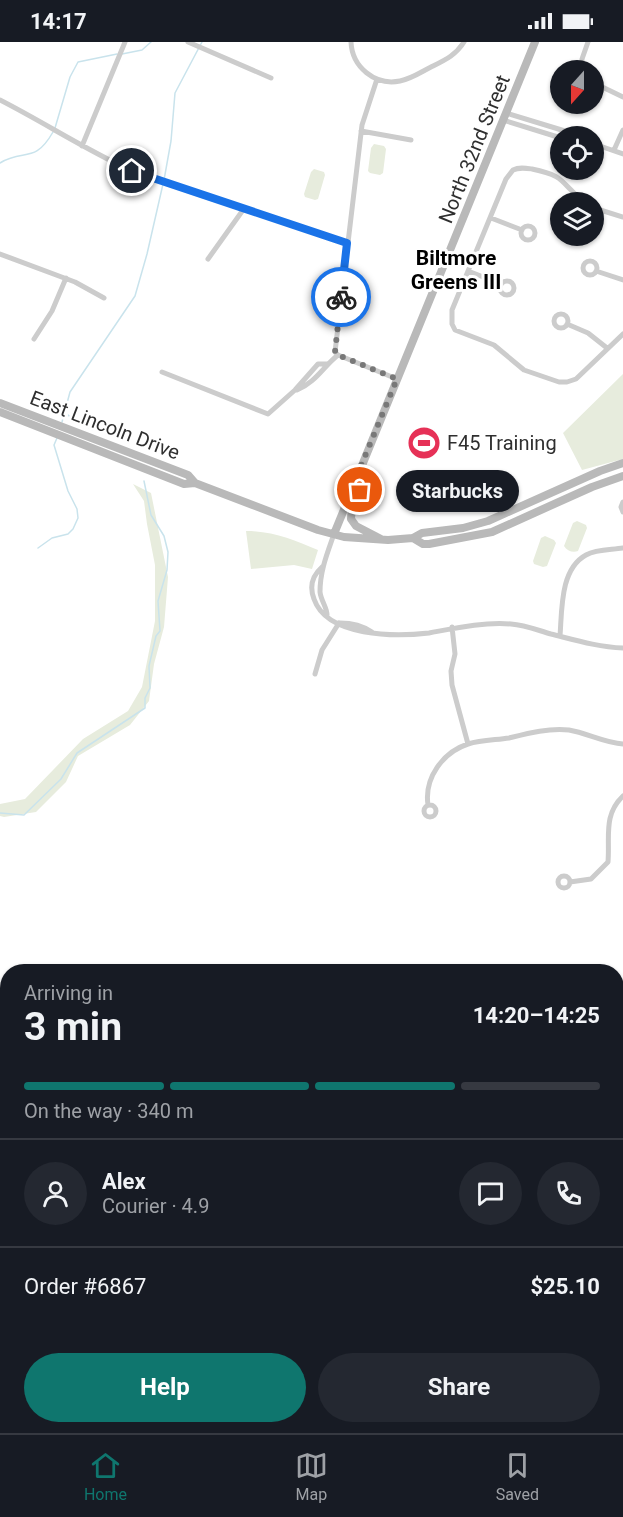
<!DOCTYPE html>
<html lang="en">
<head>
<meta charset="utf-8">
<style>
  body { margin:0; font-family:Roboto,sans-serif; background:#242831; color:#f1f3f6; height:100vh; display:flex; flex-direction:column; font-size:22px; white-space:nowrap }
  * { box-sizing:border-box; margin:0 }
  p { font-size:20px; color:#9ea1a6 }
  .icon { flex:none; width:33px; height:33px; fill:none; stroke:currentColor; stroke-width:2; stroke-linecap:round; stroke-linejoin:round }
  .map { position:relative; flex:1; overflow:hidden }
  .panel { position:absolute; left:0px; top:922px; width:624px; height:470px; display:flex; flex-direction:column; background:#171b24; border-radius:24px 24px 0 0; box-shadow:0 2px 4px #0004 }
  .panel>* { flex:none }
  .needle { width:39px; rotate:201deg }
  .buttons { position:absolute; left:550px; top:18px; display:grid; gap:12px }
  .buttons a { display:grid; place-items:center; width:54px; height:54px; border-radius:50%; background:#171b24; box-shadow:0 2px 4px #0004; font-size:30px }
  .pin { position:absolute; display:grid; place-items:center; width:51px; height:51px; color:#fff; margin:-26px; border:3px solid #fff; border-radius:50%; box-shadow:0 2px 6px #0007 }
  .courier { position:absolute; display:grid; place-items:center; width:60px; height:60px; margin:-30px; border:4px solid #1a73e8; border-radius:50%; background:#fff; color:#222; box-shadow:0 2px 8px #0007 }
  .bubble { position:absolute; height:42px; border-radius:21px; background:#171b24; box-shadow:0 2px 4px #0004; font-size:20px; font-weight:700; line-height:42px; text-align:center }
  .summary em { font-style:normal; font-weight:700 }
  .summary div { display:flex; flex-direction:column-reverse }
  .summary { display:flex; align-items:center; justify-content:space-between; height:102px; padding:0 24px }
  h1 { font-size:39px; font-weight:700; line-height:45px }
  .bar { display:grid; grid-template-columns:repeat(4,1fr); gap:9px 6px; align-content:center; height:72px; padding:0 24px }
  .bar i { height:8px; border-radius:4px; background:#363941 }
  .bar .current { background:#0f766e }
  .bar p { grid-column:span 4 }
  .line { display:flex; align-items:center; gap:15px; padding:0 24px; border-top:2px solid #363941 }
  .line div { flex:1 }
  .round { display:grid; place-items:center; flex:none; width:63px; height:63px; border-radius:32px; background:#242831 }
  .primary-button { display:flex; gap:12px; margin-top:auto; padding:12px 24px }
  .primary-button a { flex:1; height:69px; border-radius:36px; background:#0f766e; color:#fff; font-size:24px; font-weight:700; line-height:69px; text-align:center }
  .primary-button a+a { background:#242831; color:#f1f3f6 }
  .status { display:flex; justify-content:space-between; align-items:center; height:42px; padding:0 30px; background:#171b24; direction:ltr }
  .status svg { height:16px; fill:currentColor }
  .tab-bar { display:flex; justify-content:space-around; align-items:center; height:84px; border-top:2px solid #363941; background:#171b24; font-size:16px; color:#9ea1a6 }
  .tab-bar a { display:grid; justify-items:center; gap:3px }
  .tab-bar .current { color:#0f766e }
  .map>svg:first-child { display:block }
  .green { fill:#e7ecdd }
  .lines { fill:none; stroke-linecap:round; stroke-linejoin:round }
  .stream { stroke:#c9e3ec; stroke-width:1.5 }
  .minor { stroke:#ccc; stroke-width:5 }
  .secondary { stroke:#b9b9b9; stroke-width:8 }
  .done { stroke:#787878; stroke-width:6; stroke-dasharray:0 10.8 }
  .route { stroke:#1a73e8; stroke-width:8 }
  .labels { text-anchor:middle; stroke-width:6; stroke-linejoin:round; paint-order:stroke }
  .street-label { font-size:20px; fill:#2f2f2f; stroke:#fff }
  .poi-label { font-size:20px; fill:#2f2f2f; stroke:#fff; text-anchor:start }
  .neighbourhood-label { font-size:21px; font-weight:bold; fill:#000; stroke:#fff }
</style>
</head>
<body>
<div class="status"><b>14:17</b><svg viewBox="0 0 49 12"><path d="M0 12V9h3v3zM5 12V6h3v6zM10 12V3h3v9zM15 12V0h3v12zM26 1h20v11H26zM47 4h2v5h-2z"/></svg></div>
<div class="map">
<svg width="623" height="1391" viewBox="0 0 623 1391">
  <rect width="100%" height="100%" fill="#fff"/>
  <path class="green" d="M374,102l10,2 2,3 -3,24 -3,2 -10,-2 -2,-2 3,-23z
    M314,127l10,3 1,3 -7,24 -3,1 -10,-3 -1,-3 7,-22z
    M623,332v85l-41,11 -19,-37z
    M133,442l18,9 17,84 -4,50 -10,37 -5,37 -19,24 -52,31 -12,26 -30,30 -32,5 -4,-1v-12l25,-5 58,-60 45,-28 14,-24 13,-66v-56l-8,-41 -3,-23z
    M577,479l9,4 1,3 -9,23c-5,2 -11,0 -14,-5l9,-23z
    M246,489c27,0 48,9 72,19l-6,19 -18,-4 -43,4z
    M545,494l9,4 2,3 -9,23 -4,1 -9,-3 -1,-3 8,-23z
    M6,936l1,52 -7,5v-45z
    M623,1321v70h-430l32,-7h391l1,-62z"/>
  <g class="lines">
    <path class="stream" d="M122,12l20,-4 9,-8
      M55,86l15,-51 8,-15 39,-8
      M0,121c24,-15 34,2 53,-31
      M164,138l7,-39 4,-48 27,-51
      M66,372l27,16
      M62,380l8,-30 65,-96 12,-42 16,-70
      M38,506l14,-10 16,-4 5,-5 5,-11 -1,-9 -9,-18 -14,-46 3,-7
      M0,771l24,2 37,-36 16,-26 68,-45v-10l5,-10 -1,-22 7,-30 4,-5 -2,-30 9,-31 1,-18 -4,-16 -13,-21 -7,-34
      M0,996l8,6"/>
    <path class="minor" d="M188,0l83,36
      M351,0c1,25 24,44 49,39 11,-2 21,-9 31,-14 14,-7 25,-12 33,-25
      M582,28v-11l6,-17
      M377,37l-15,46 -27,227 3,3 59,24
      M594,41l29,14
      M561,49l-2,5 2,4
      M0,58c45,23 86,50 132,71l215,72
      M506,71l59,18 9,5
      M503,78l58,18
      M361,89l50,9
      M594,102l29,10
      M82,104l43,-104
      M614,108l9,-20
      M584,160c-24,-19 -17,-26 -52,-33 -7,-1 -13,-2 -19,1l-7,9 -54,131v14l3,6 39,15 30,25 35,12h8l9,-3 47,-45
      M594,166l29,9
      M491,176l31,12
      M521 191a7 7 0 1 1 14 0a7 7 0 1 1-14 0Z
      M0,212l75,28 29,16
      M208,217l35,-49
      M583 226a7 7 0 1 1 14 0a7 7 0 1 1-14 0Z
      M468,229l33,13
      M596,229l27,9
      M500 246a7 7 0 1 1 14 0a7 7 0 1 1-14 0Z
      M554 279a7 7 0 1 1 14 0a7 7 0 1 1-14 0Z
      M567,282l21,9 19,15
      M34,297l18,-28 14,-33
      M162,330l106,42 27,-24 23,-26h9
      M297,348c19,-8 26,-23 41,-35
      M623,460l-2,5 2,5
      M322,525c-10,9 -13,19 -8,32 13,38 81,38 115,34 27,-5 53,-11 82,-9 14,1 26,6 40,10 24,6 47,13 72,14
      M327,573c0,-8 -6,-14 -7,-23 0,-21 7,-38 14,-58
      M340,581c10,0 23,3 32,9
      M452,585l3,27 -4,17 1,14 16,59
      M560,594c2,-26 0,-67 26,-81 11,-6 25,-5 37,-7
      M315,632l7,-24 17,-27
      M424 769a6 6 0 1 1 12 0a6 6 0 1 1-12 0Z
      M428,763c-4,-27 15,-53 40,-61 13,-4 28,-4 41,-6 20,-5 39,-10 60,-8 18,3 36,13 54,14
      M558 840a6 6 0 1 1 12 0a6 6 0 1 1-12 0Z
      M570,840l21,-3 17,-17c2,-25 -5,-47 15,-66
      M616,1376l7,-2
      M589,1391l11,-7"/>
    <path class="secondary" d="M0,361l188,72 7,8
      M0,370l184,72 11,-1 123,47 26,7 44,3 25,-2 9,-5 41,-5 25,-7 112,-50 23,-8
      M358,434c3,19 -7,26 -7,43l5,7 25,13
      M334,492l201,-492
      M413,496l10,6h6l63,-12 100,-45 31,-11"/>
  </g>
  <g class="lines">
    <path class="done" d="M341,255l-6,55 3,3 59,24 -39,94 2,17"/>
    <path class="route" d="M132,129l215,72 -6,54"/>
  </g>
  <defs>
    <symbol id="stadium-disc" viewBox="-11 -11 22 22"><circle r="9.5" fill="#e63157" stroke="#fff"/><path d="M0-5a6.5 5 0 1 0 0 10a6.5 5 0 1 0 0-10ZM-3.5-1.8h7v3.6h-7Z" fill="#fff"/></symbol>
  </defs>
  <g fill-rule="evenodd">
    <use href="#stadium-disc" x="405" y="382" width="38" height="38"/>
  </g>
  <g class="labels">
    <g class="street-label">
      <text transform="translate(474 107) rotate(-68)" y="7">North 32nd Street</text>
      <text transform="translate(105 383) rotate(21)" y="7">East Lincoln Drive</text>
    </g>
    <g class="poi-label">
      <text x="447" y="408">F45 Training</text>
    </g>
    <g class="neighbourhood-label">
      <text x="456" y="223">Biltmore<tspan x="456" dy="24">Greens III</tspan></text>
    </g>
  </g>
</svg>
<div class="buttons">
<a><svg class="needle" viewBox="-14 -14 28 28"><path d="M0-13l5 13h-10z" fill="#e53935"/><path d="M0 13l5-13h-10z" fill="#9ea1a6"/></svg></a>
<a><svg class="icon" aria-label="locate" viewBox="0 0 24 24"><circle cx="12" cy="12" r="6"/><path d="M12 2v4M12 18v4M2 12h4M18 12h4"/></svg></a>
<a><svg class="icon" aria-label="layers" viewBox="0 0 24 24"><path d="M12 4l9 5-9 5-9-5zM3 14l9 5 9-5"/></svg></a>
</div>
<div class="pin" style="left:360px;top:448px;background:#ea580c"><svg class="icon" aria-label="bag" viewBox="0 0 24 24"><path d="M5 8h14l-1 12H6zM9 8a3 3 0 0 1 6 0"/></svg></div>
<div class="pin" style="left:132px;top:129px;background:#1f2937"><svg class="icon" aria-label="home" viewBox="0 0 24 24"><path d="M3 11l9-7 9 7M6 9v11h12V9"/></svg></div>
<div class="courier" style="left:341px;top:255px"><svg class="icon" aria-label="bike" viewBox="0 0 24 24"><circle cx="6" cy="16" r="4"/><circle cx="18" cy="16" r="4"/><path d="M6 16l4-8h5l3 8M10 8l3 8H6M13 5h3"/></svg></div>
<div class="bubble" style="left:396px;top:428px;width:123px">Starbucks</div>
<section class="panel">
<div class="summary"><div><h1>3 min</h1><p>Arriving in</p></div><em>14:20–14:25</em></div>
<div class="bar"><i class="current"></i><i class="current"></i><i class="current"></i><i></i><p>On the way · 340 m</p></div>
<div class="line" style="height:108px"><a class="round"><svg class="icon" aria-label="person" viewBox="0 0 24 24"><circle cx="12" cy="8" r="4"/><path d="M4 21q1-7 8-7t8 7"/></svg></a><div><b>Alex</b><p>Courier · 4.9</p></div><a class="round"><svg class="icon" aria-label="chat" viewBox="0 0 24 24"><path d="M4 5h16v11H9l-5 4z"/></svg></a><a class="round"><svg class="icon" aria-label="phone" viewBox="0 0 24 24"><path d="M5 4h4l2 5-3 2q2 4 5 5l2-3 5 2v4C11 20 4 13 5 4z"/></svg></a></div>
<div class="line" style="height:78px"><div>Order #6867</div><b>$25.10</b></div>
<div class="primary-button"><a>Help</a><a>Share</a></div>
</section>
</div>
<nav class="tab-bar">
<a class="current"><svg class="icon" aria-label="home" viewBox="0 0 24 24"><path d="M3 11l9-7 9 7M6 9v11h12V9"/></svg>Home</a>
<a><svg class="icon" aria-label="map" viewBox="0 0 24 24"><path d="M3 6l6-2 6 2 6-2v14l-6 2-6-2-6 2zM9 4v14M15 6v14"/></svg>Map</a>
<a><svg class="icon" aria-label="saved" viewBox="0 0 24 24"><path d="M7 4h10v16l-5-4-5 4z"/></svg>Saved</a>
</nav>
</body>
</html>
